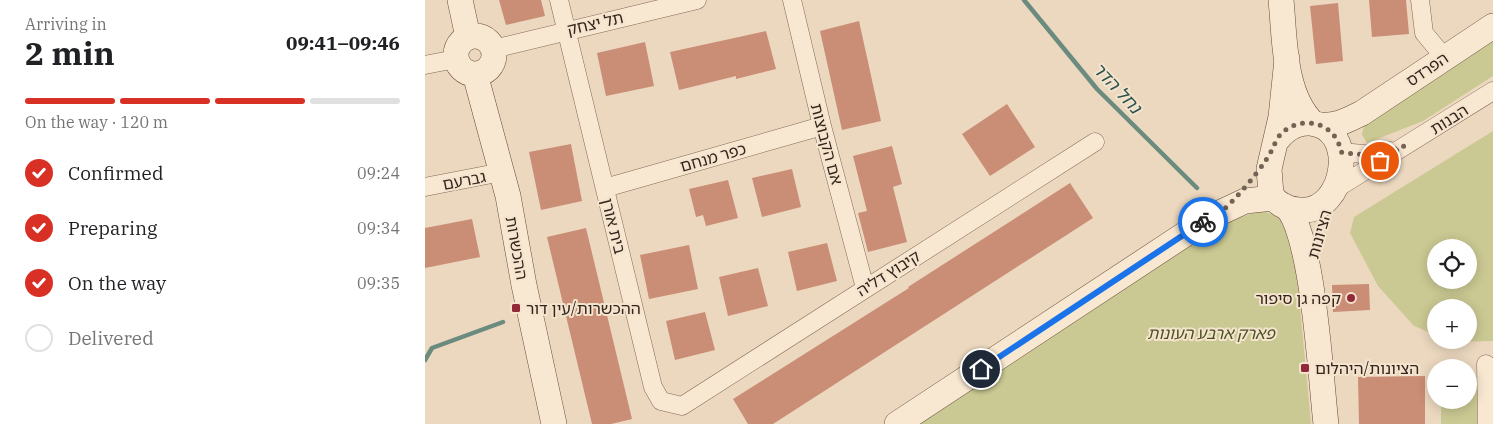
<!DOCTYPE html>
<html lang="en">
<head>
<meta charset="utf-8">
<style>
  body { margin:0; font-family:"IBM Plex Serif","Noto Sans Hebrew",serif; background:#f6f6f6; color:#202124; height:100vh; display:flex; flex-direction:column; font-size:19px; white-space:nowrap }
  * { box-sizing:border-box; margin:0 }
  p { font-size:16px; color:#757577 }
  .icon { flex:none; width:28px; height:28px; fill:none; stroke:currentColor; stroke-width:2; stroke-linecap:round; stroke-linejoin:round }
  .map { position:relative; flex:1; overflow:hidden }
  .sheet { display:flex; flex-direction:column; background:#fff; width:425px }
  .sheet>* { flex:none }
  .controls { position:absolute; left:1002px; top:239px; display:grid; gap:10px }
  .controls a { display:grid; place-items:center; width:50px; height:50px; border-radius:50%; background:#fff; box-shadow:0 2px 12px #0003; font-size:25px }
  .pin { position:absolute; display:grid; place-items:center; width:42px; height:42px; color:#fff; margin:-21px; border:2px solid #fff; border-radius:50%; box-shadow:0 1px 5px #0007 }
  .courier { position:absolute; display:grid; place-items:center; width:50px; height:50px; margin:-25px; border:4px solid #1a73e8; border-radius:50%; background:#fff; color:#222; box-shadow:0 1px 6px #0007 }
  .head em { font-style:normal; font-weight:700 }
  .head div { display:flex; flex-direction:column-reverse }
  .head { display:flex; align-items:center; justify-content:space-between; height:85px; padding:0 25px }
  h1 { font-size:32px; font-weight:700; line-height:38px }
  .bar { display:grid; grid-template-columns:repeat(4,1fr); gap:8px 5px; align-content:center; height:60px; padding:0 25px }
  .bar i { height:6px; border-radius:4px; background:#e0e0e0 }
  .bar .selected { background:#d93025 }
  .bar p { grid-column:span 4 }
  ol { padding:0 25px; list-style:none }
  li { display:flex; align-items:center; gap:15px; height:55px }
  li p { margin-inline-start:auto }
  li .icon { padding:5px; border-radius:50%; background:#d93025; color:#fff; stroke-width:4 }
  li:last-child { color:#757577 }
  li i { width:28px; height:28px; border:2px solid #e0e0e0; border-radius:50% }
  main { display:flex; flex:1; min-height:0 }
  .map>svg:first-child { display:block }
  .green { fill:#cac993; fill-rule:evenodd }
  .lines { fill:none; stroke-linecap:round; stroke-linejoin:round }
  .stream { stroke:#6a8b7e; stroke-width:4.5 }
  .building { fill:#ca8d75 }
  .street-casing { stroke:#846958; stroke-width:19 }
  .secondary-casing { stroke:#664b3b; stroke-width:26 }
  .street { stroke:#f8e7d1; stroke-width:18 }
  .secondary { stroke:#f8e7d1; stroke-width:25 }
  .done { stroke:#746355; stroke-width:5; stroke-dasharray:0 9 }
  .route { stroke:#1a73e8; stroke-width:6 }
  .poi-dot { fill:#922938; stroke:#f4e4ce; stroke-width:2 }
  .labels { text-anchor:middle; stroke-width:4; stroke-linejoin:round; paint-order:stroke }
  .street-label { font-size:16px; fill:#34241c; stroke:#f4e4ce }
  .poi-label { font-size:16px; fill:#34241c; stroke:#f4e4ce; text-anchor:start }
  .park-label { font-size:16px; font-style:italic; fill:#4b5023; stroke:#f4e4ce }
  .water-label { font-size:18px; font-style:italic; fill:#2b534b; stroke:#f4e4ce }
</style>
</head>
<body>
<main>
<section class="sheet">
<div class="head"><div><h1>2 min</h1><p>Arriving in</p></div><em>09:41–09:46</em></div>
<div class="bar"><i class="selected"></i><i class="selected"></i><i class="selected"></i><i></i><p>On the way · 120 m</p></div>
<ol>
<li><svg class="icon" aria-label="check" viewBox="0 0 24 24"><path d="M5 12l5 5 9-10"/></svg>Confirmed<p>09:24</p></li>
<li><svg class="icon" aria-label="check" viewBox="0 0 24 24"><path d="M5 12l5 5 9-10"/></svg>Preparing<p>09:34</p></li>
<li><svg class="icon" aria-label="check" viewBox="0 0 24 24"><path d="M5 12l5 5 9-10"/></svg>On the way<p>09:35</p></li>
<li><i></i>Delivered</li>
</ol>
</section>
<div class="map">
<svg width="1068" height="424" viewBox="0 0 1068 424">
  <rect width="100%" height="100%" fill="#ecd8bf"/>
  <path class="green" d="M1068,41v35l-70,45 -56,22 -5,-8 2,-10z
    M1068,131v210l-42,1 -4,-2h22v-32h-33v27l-22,-9 -36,-40 -28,-53 4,-16zM1011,248h33v32h-33z
    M836,210l17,7 16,26 17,181h-396l286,-192z
    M1052,380v44h-36v-24h28v-19z"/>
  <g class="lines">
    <path class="stream" d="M599,0l73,89 100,99
      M0,360l7,-12 71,-26"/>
  </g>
  <path class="building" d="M74,0h42l4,16 -39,9z
    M944,0h37l3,34 -37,3z
    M913,3l5,58 -27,3 -6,-58z
    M434,21l22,100 -39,9 -22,-99z
    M341,31l10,38 -40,10v-3l-57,14 -9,-38z
    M220,42l9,44 -48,10 -9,-43z
    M582,104l28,43 -45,29 -28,-42z
    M146,144l11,57 -41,9 -12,-58z
    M467,146l10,38 -9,3 14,55 -39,10 -10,-39 9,-2 -14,-55z
    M367,169l9,38 -39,10 -10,-39z
    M303,180l10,38 -32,8 -3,-11 -7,2 -7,-28z
    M645,183l23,35 -320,206h-25l-15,-25 176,-111 -1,-1z
    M47,219l8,38 -55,11v-40z
    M161,228l46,191 -21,5h-19l-45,-187z
    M402,243l10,38 -40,10 -9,-39z
    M264,245l9,44 -49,10 -9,-44z
    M333,268l10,38 -40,10 -9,-39z
    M944,284l1,26 -37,2 -1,-27z
    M280,312l10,38 -40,10 -9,-39z
    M1000,376v48h-66l-1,-47z"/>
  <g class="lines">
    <defs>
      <path id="street" d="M134,0l94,387 8,14 21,5 413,-264
        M367,0l30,126 43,162
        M995,0l4,33 20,24
        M68,49l204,-49
        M0,65l31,-6
        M916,152l33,3 16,-4
        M0,187l77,-15
        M180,188l217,-62
        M909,190l159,-99
        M1061,364l1,60"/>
      <path id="secondary" d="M35,0l8,37
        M856,0c4,39 2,94 32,123
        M31 55a19 19 0 1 1 38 0a19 19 0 1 1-38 0Z
        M50,74l33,122 16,89 30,139
        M894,125c17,2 29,-5 43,-12l131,-87
        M850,143c8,-12 19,-21 35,-20 49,4 36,91 -10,87 -11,0 -24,-6 -29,-16l-2,-25 12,-52 6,-58
        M860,206c28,22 36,177 41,218
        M472,424l314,-207 34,-16 28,-3"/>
    </defs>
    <use href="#street" class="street-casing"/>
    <use href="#secondary" class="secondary-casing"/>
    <use href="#street" class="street"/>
    <use href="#secondary" class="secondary"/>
  </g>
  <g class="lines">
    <path class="done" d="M778,222c6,-4 14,-8 20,-12 14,-12 33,-35 43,-50 7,-9 9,-22 18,-29 22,-17 53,-6 57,21 23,5 41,1 63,-6l-24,15"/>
    <path class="route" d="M556,369l222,-147"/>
  </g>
  <g class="poi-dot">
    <circle cx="926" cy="298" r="5"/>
    <rect x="86" y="303" width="10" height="10" rx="2.5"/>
    <rect x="875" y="363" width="10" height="10" rx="2.5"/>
  </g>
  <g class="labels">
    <g class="street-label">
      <text transform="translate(170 23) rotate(-13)" y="6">תל יצחק</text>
      <text transform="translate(1002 69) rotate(-34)" y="6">הפרדס</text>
      <text transform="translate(1024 119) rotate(-32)" y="6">הבנות</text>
      <text transform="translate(402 144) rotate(75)" y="6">אם הקבוצות</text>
      <text transform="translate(288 157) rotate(-16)" y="6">כפר מנחם</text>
      <text transform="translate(39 180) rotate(-11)" y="6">גברעם</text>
      <text transform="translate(189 226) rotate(76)" y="6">בית אורן</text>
      <text transform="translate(894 234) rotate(-74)" y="6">הציונות</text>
      <text transform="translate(92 248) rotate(80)" y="6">ההכשרות</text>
      <text transform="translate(463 273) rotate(-32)" y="6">קיבוץ דליה</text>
    </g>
    <g class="poi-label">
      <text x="916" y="304" text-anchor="end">קפה גן סיפור</text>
      <text x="101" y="314">ההכשרות/עין דור</text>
      <text x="890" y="374">הציונות/היהלום</text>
    </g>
    <g class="park-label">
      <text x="786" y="339">פארק ארבע העונות</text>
    </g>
    <g class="water-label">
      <text transform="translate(692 88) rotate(47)" y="6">נחל הדר</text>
    </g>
  </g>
</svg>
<div class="controls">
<a><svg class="icon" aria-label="locate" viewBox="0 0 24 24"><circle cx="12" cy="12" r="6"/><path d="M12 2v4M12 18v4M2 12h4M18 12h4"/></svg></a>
<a>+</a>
<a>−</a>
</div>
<div class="pin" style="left:955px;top:161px;background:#ea580c"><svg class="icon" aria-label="bag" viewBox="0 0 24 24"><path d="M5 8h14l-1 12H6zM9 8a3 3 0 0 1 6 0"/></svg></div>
<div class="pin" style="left:556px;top:369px;background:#1f2937"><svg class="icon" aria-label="home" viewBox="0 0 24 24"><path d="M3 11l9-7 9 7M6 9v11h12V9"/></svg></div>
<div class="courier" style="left:778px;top:222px"><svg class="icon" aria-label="bike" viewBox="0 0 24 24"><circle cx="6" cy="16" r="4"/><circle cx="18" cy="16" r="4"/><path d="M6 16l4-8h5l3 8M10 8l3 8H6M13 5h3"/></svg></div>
</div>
</main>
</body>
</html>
